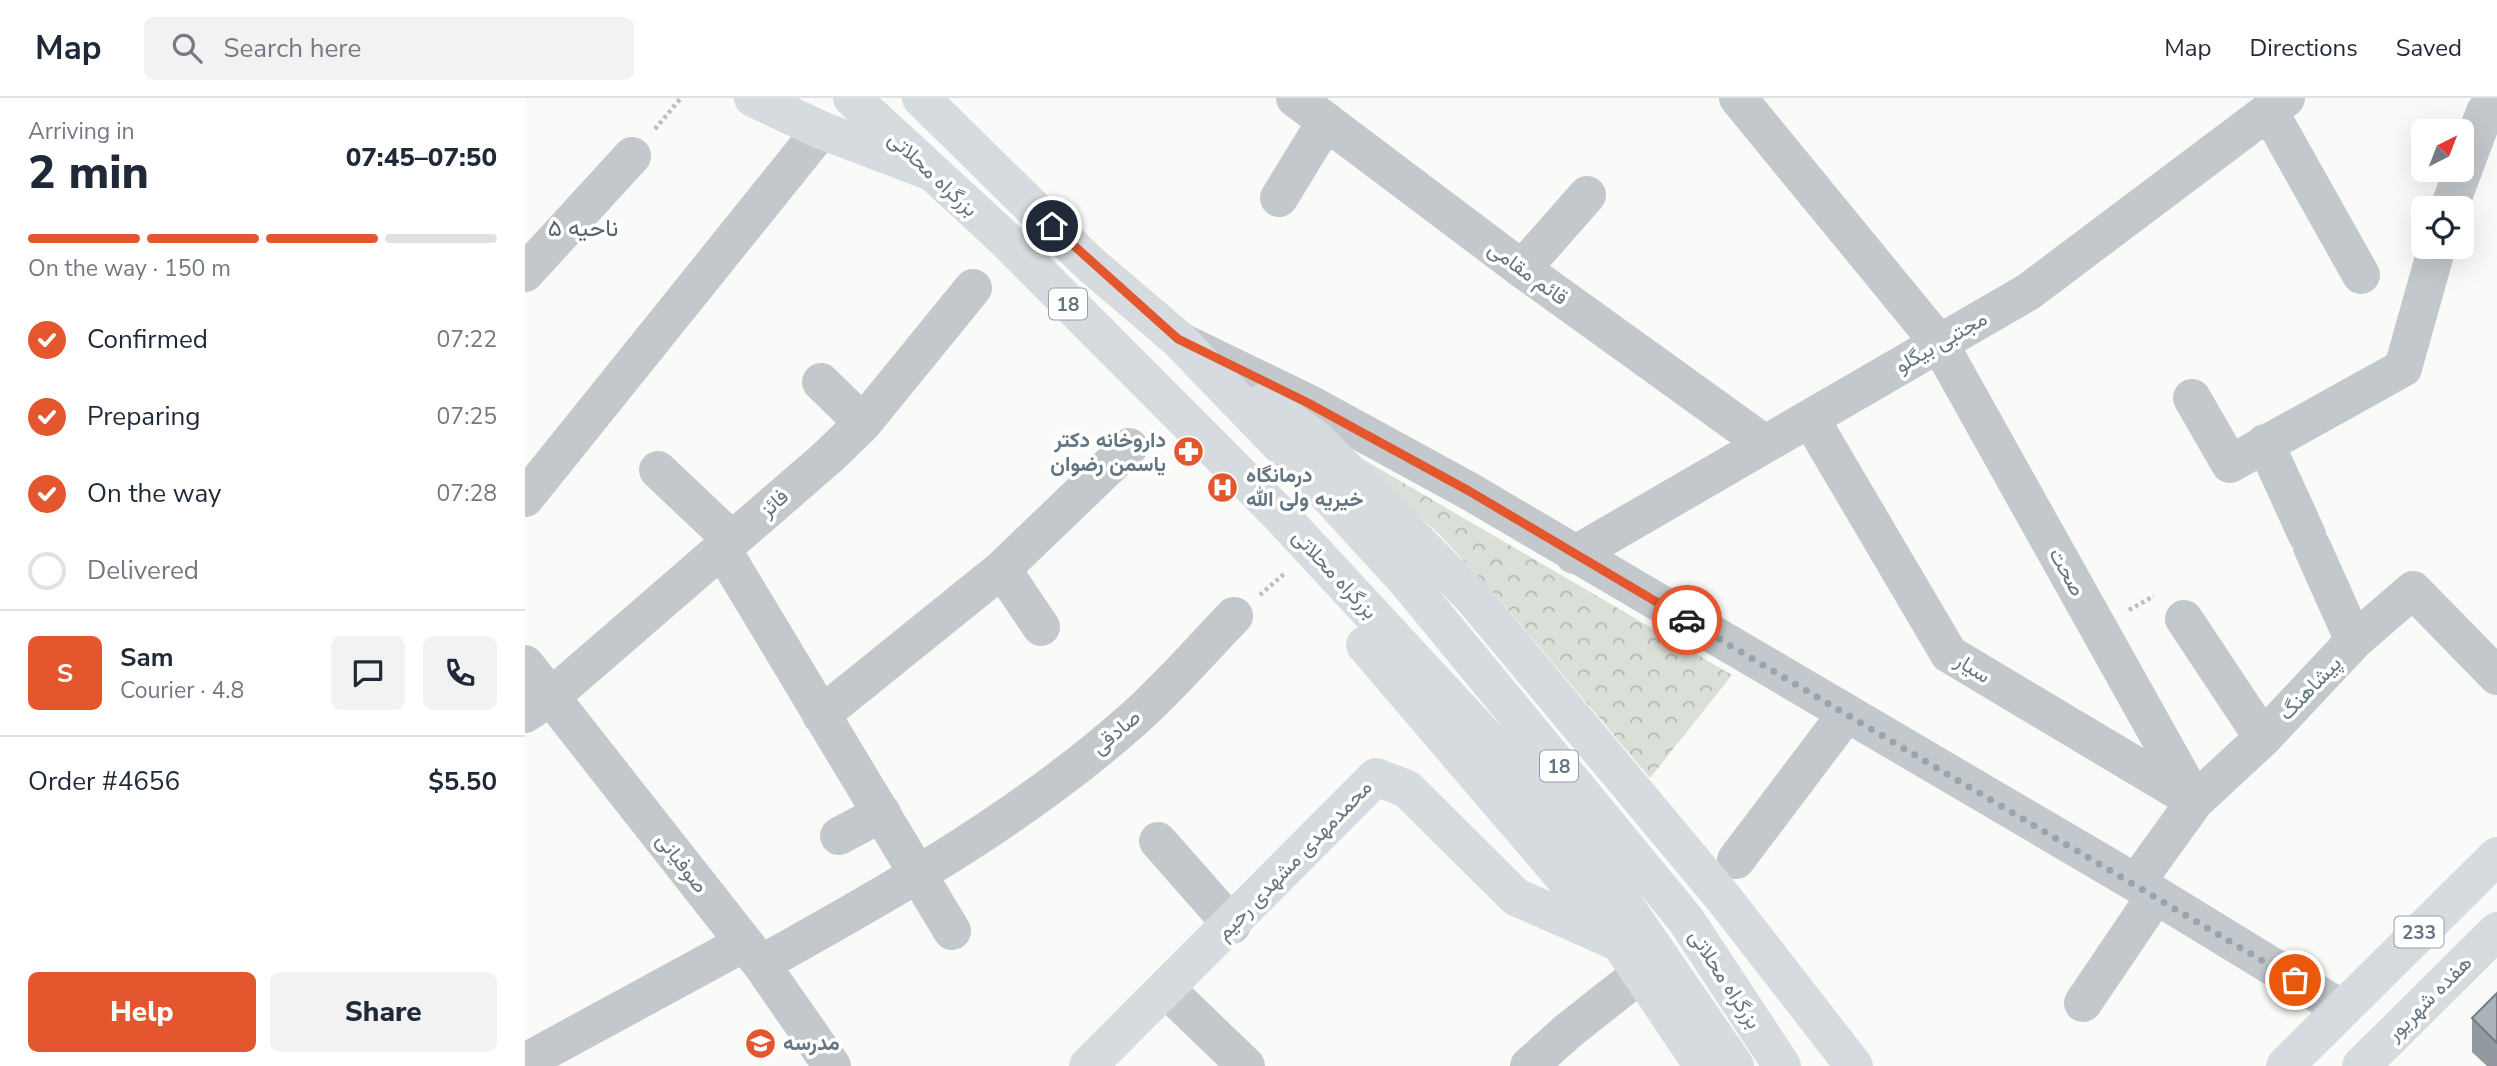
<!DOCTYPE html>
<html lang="en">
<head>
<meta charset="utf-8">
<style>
  body { margin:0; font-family:"Nunito Sans",Vazirmatn,sans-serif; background:#f2f2f3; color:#1f2937; height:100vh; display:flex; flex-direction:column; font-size:26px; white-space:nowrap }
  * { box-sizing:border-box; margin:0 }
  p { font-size:23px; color:#747a83 }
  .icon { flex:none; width:38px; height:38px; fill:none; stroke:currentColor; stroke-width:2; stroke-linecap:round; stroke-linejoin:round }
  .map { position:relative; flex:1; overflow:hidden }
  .details { display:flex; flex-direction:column; background:#fff; width:525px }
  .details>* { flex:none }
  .needle { width:46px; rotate:42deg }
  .fabs { position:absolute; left:1886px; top:21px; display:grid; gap:14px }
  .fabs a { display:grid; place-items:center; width:63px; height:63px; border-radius:10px; background:#fff; box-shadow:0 7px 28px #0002; font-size:35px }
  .pin { position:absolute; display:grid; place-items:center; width:60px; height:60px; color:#fff; margin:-30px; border:4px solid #fff; border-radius:50%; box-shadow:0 2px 7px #0007 }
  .courier { position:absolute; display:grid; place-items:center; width:70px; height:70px; margin:-35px; border:5px solid #e4572e; border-radius:50%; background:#fff; color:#222; box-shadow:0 2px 9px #0007 }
  .summary em { font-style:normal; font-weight:800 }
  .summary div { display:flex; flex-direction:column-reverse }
  .summary { display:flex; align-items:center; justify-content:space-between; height:119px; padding:0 28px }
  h1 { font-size:46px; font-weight:800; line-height:52px }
  .bar { display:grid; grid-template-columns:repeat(4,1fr); gap:10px 7px; align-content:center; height:84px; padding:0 28px }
  .bar i { height:9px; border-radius:5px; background:#e0e1e3 }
  .bar .current { background:#e4572e }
  .bar p { grid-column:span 4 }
  .line { display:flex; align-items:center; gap:18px; padding:0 28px; border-top:2px solid #e0e1e3 }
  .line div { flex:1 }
  .round { display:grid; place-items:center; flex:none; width:74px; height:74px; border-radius:10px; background:#f2f2f3 }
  ol { padding:0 28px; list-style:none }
  li { display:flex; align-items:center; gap:21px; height:77px }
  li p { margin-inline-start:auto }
  li .icon { padding:7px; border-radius:50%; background:#e4572e; color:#fff; stroke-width:4 }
  li:last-child { color:#747a83 }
  li i { width:38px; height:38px; border:4px solid #e0e1e3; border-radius:50% }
  .button { display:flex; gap:14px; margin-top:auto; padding:14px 28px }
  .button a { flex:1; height:80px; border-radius:10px; background:#e4572e; color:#fff; font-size:28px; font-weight:800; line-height:80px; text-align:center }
  .button a+a { background:#f2f2f3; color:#1f2937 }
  header { display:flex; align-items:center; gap:42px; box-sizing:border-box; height:98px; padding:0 35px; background:#fff; border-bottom:2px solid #e0e1e3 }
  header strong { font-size:33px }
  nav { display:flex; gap:38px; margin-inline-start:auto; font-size:24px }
  .search { width:490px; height:63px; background:#f2f2f3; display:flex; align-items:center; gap:18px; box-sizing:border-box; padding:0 24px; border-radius:10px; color:#747a83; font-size:26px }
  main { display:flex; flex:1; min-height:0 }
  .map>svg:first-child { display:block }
  .forest { fill:url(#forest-crowns) }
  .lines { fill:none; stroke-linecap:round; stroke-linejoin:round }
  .path { stroke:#bbbfc2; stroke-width:4.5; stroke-dasharray:3.5 3.5; stroke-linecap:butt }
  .minor { stroke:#c3c8cc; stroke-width:38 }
  .major { stroke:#d6dbdf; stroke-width:38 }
  .highway { stroke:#d6dbdf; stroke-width:38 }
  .wall { fill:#929a9f }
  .building { fill:#aab3b9; stroke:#777d82; stroke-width:2 }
  .done { stroke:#99a4ac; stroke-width:7; stroke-dasharray:0 12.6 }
  .route { stroke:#e4572e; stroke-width:9 }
  .labels { text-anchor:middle; stroke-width:7; stroke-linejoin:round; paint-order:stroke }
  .shield { fill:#fff; stroke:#939fa8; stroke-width:2 }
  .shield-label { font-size:19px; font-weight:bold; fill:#657683 }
  .street-label { font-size:21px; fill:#657683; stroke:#fff }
  .poi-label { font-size:21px; font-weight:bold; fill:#657683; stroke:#fff; text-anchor:start }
  .quarter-label { font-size:24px; fill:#57646e; stroke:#fff }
</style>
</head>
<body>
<header>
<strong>Map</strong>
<div class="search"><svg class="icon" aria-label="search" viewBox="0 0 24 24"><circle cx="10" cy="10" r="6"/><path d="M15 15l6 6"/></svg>Search here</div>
<nav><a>Map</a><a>Directions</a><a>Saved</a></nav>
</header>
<main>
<section class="details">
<div class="summary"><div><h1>2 min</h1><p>Arriving in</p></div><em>07:45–07:50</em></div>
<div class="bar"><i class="current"></i><i class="current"></i><i class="current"></i><i></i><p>On the way · 150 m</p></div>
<ol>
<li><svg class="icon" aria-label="check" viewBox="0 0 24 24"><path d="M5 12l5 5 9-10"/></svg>Confirmed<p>07:22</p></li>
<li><svg class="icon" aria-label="check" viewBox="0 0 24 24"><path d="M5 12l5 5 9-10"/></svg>Preparing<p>07:25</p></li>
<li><svg class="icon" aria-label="check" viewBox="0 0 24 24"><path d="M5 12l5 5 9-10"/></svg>On the way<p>07:28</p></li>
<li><i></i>Delivered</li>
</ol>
<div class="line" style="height:126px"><b class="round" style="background:#e4572e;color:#fff">S</b><div><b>Sam</b><p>Courier · 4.8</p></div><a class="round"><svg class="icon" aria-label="chat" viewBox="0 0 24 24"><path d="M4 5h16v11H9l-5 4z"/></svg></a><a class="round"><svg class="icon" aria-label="phone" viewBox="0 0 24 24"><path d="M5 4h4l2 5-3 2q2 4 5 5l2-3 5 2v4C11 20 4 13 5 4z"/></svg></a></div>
<div class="line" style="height:91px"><div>Order #4656</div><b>$5.50</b></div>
<div class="button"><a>Help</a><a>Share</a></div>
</section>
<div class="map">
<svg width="1972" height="968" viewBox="0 0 1972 968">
  <defs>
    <pattern id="forest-crowns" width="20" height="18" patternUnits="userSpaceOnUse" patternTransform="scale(1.75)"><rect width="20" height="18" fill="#dadfd7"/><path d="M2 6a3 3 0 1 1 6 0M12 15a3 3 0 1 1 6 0" fill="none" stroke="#b4b9b4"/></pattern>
  </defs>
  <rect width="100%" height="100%" fill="#fafaf8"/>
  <path class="forest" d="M772,312l40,34 395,231 -82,103 -151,-179 -60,-65z"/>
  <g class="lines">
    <path class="path" d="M130,31l26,-31
      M735,497l25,-22
      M1604,512l25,-14"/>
    <path class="minor" d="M770,0l227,171 243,175
      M1213,0l201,245 256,458
      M1744,13l92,164
      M754,100l47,-77
      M1924,110l36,-96 11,-14
      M997,171l65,-74
      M0,175l107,-117
      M657,244l126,61 161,88 667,392 206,126
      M296,284l42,41
      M1667,300l38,66 173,-96 34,-121
      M1285,320l139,236 246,147
      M1740,345l42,92
      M133,372l74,70
      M0,400l296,-368
      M1787,449l42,94
      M197,451l230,382
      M1049,457l454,-263 258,-194
      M477,471l39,58
      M1659,521l79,119
      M0,566l236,300 71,102
      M0,616l27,-18 276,-239 35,-34 110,-135
      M296,617l181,-146 127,-122
      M314,738l43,-23
      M633,743l74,84
      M1211,762l111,-147
      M1611,785l59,-82 68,-63 91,-97 59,-51 84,86
      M236,866c129,-72 257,-143 369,-242 37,-32 70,-71 104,-106
      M641,891l80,77
      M1558,905l73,-108
      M0,964l219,-119
      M1004,968l39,-35 71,-56"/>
    <path class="major" d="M228,0l68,32 108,41
      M563,968l288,-289 31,12 109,108 104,46
      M1760,968l212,-210
      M1836,968l136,-135"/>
    <path class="highway" d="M327,0l153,141 275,276 248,268 89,111 118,172
      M396,0l168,165 89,76 137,142 90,98 281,341 96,146
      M739,304l53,38 156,158 252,302 129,166
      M840,547l255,298 83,123"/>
  </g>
  <path class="wall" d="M1972,895v73h-10l-15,-14v-34z"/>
  <path class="building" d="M1972,895v50l-25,-25z"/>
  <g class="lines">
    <path class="done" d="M1162,522l608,360"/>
    <path class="route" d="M527,128l126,113 130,64 161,88 218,129"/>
  </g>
  <defs>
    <symbol id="pharmacy-disc" viewBox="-11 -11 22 22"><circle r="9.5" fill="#e4572e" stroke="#fff"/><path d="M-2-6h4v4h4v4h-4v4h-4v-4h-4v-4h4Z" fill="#fff"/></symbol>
    <symbol id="hospital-disc" viewBox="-11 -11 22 22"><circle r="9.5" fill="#e4572e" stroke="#fff"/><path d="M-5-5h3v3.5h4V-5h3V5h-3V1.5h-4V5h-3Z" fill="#fff"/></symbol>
    <symbol id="school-disc" viewBox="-11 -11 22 22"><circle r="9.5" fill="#e4572e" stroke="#fff"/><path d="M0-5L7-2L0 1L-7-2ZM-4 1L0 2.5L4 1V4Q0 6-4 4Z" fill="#fff"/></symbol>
  </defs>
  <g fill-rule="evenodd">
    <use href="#pharmacy-disc" x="646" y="336" width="35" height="35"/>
    <use href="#hospital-disc" x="680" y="372" width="35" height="35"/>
    <use href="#school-disc" x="218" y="928" width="35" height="35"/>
  </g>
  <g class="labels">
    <g class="shield">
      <rect x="524" y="190.5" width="38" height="31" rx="5"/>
      <rect x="1015" y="652.5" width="38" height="31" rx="5"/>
      <rect x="1869.5" y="818.5" width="49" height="31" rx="5"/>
    </g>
    <g class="shield-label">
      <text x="543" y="213">18</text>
      <text x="1034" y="675">18</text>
      <text x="1894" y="841">233</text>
    </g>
    <g class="street-label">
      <text transform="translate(408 76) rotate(43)" y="7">بزرگراه محلاتی</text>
      <text transform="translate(1003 175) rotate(36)" y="7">قائم مقامی</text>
      <text transform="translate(1416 244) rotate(-30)" y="7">مجتبی بیگلو</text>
      <text transform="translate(249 405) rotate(-41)" y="7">فائز</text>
      <text transform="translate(1542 474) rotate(61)" y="7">صحت</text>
      <text transform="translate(810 476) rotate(47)" y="7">بزرگراه محلاتی</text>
      <text transform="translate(1448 570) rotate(32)" y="7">سیار</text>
      <text transform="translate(1785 590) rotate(-46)" y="7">پیشاهنگ</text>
      <text transform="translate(591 634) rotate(-40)" y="7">صادقی</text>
      <text transform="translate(769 762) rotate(-46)" y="7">محمدمهدی مشهدی رحیم</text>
      <text transform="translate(157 765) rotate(52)" y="7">صوفیانی</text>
      <text transform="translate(1200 881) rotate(57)" y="7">بزرگراه محلاتی</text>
      <text transform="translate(1904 900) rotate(-45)" y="7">هفده شهریور</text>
    </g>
    <g class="poi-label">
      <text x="641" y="349" text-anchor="end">داروخانه دکتر<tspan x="641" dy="24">یاسمن رضوان</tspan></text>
      <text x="721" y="384">درمانگاه<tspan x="721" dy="24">خیریه ولی الله</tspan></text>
      <text x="258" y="952">مدرسه</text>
    </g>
    <g class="quarter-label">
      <text x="58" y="138">ناحیه ۵</text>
    </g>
  </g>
</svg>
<div class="fabs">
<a><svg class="needle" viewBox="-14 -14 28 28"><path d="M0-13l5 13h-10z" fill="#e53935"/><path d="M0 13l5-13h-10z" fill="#747a83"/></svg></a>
<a><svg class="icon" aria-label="locate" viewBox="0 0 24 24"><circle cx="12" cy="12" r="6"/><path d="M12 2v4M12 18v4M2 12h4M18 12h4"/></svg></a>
</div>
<div class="pin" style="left:1770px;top:882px;background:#ea580c"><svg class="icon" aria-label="bag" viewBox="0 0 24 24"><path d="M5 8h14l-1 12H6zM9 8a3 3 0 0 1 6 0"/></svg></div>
<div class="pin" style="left:527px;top:128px;background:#1f2937"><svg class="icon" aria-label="home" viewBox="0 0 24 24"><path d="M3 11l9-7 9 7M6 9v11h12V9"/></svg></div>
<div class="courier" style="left:1162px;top:522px"><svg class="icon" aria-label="car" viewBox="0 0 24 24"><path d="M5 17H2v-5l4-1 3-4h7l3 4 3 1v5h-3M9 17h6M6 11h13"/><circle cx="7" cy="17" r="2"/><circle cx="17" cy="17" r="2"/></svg></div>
</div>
</main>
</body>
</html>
